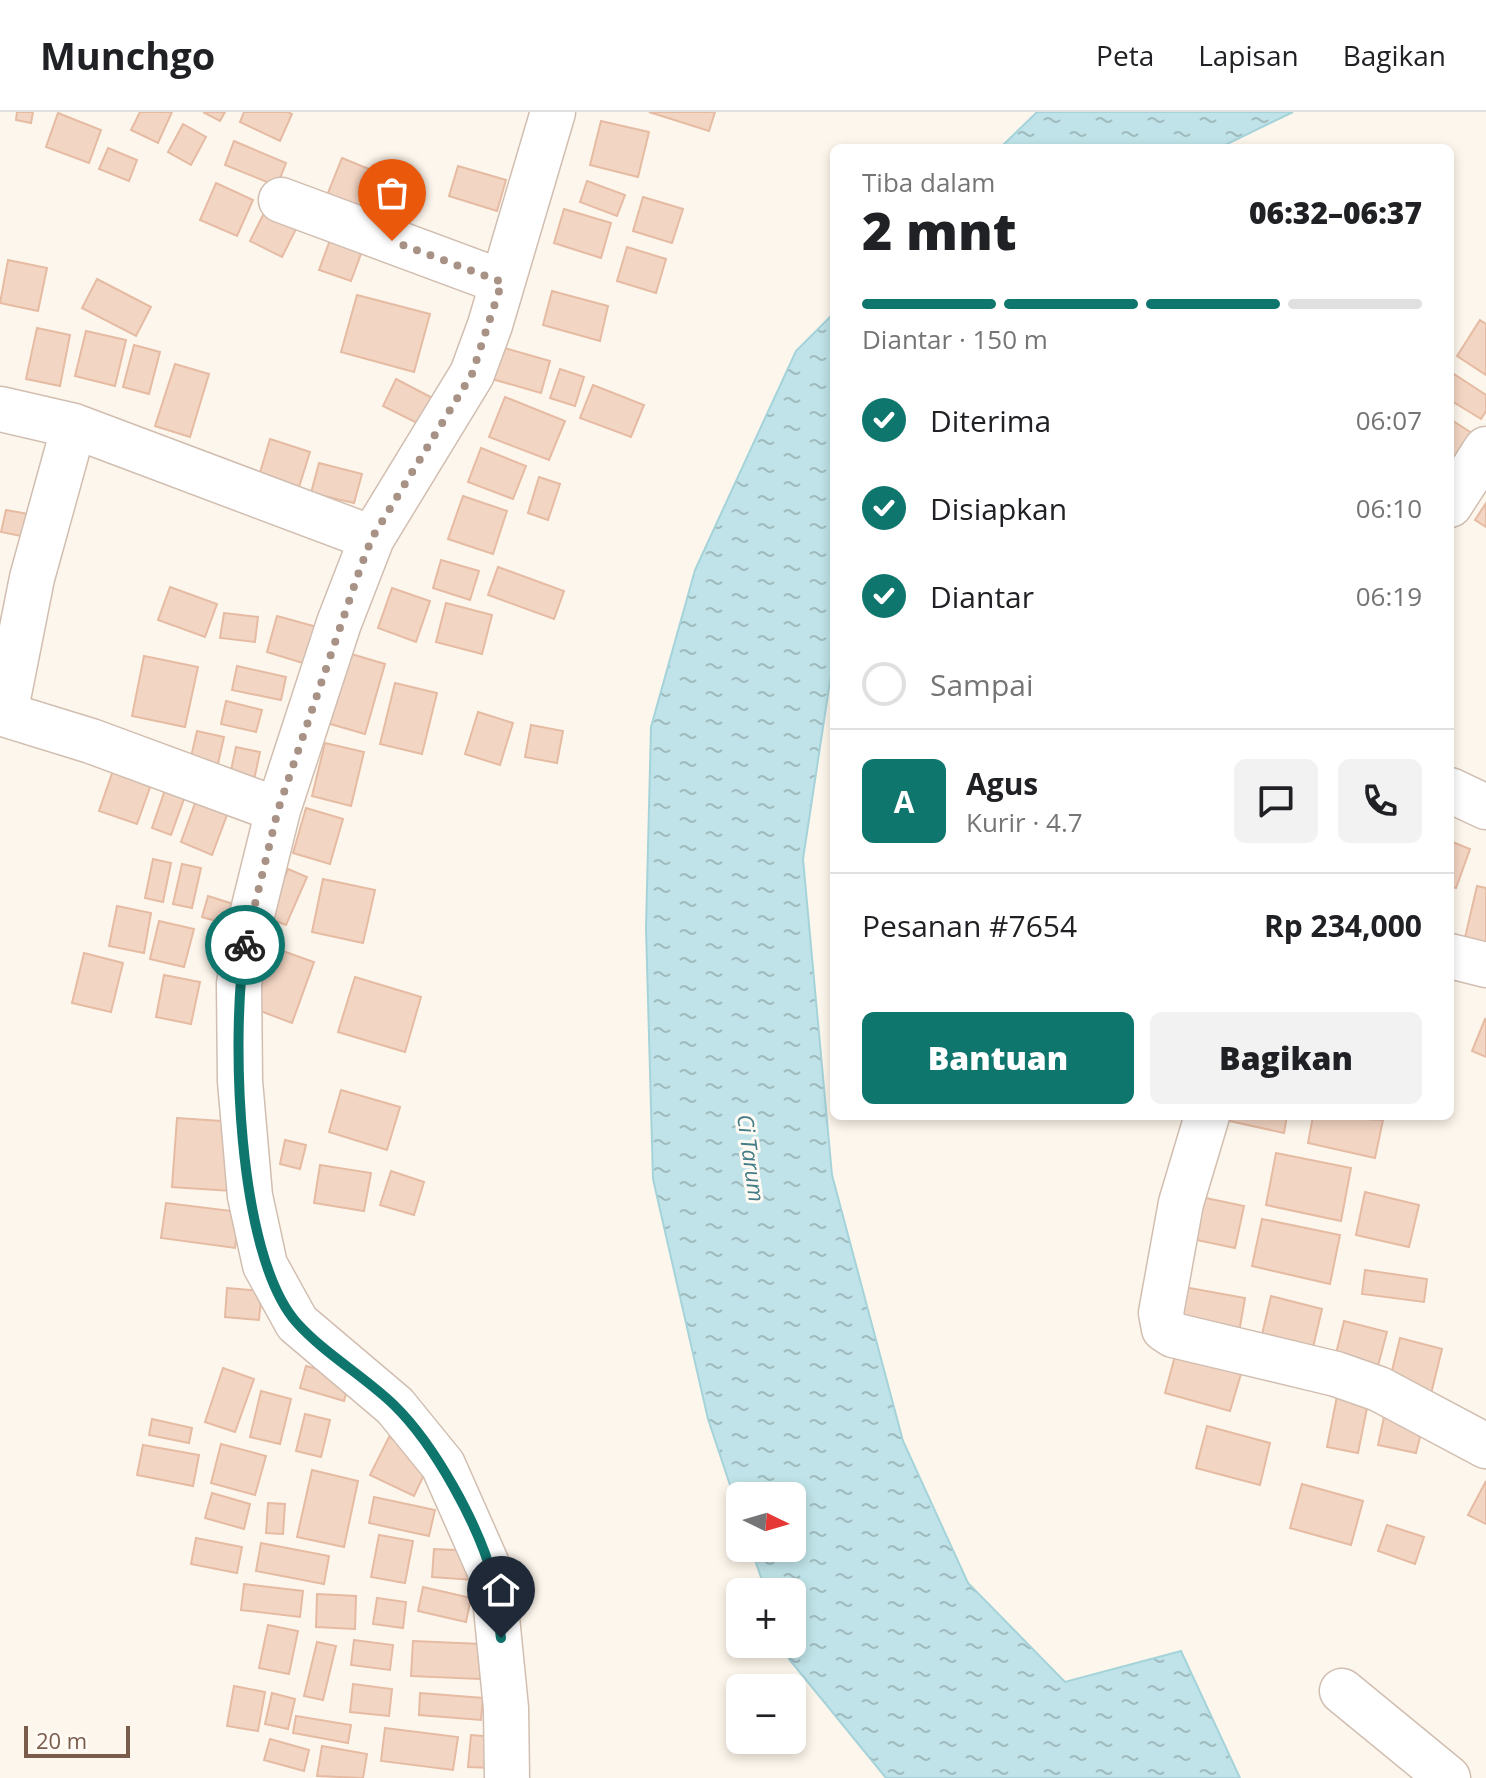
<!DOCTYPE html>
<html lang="id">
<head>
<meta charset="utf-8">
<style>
  body { margin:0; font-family:"Open Sans",sans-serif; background:#f2f2f2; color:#202124; height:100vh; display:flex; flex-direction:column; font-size:30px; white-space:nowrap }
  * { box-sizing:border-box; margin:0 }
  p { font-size:26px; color:#757577 }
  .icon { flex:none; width:44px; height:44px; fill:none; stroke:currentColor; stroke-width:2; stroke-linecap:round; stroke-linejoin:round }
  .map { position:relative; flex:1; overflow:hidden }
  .panel { position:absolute; left:830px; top:32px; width:624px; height:976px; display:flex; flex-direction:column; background:#fff; border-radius:12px; box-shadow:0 4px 12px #0003 }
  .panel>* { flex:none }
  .needle { width:52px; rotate:95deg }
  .controls { position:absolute; left:726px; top:1370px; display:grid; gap:16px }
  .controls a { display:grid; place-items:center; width:80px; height:80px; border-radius:12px; background:#fff; box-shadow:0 4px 12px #0003; font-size:40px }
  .scale { position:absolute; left:24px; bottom:20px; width:106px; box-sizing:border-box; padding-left:8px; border:4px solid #7a5c4d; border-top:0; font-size:22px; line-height:28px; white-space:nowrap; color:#7a5c4d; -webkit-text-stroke:6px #fffaf3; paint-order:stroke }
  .pin { position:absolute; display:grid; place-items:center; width:68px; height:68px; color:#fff; margin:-82px -34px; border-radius:50% 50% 50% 0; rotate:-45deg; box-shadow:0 0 8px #0007 }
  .pin .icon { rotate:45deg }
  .courier { position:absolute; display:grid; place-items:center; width:80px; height:80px; margin:-40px; border:6px solid #0f766e; border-radius:50%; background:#fff; color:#222; box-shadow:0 2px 10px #0007 }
  .summary em { font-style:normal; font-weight:800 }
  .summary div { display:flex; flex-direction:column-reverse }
  .summary { display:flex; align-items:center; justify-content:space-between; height:136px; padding:0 32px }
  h1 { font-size:52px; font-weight:800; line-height:60px }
  .bar { display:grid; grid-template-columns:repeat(4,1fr); gap:12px 8px; align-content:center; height:96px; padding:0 32px }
  .bar i { height:10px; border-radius:6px; background:#e0e0e0 }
  .bar .active { background:#0f766e }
  .bar p { grid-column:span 4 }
  .line { display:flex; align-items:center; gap:20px; padding:0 32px; border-top:2px solid #e0e0e0 }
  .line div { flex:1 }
  .round { display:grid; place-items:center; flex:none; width:84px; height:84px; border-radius:12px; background:#f2f2f2 }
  ol { padding:0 32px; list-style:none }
  li { display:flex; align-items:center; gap:24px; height:88px }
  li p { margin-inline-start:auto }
  li .icon { padding:8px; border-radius:50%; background:#0f766e; color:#fff; stroke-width:4 }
  li:last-child { color:#757577 }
  li i { width:44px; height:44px; border:4px solid #e0e0e0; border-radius:50% }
  .cta { display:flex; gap:16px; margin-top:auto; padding:16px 32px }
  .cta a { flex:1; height:92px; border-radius:12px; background:#0f766e; color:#fff; font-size:32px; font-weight:800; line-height:92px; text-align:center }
  .cta a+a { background:#f2f2f2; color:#202124 }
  header { display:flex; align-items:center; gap:48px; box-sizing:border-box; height:112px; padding:0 40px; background:#fff; border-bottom:2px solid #e0e0e0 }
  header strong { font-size:38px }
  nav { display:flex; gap:44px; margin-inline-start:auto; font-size:28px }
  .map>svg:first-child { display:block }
  .water { fill:url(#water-ripples); stroke:#a5d3da; stroke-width:2 }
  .building { fill:#f3d5c3; stroke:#e6bba3; stroke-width:2 }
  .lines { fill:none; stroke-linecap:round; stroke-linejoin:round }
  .minor-casing { stroke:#d1beb0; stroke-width:47 }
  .minor { stroke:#fff; stroke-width:44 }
  .done { stroke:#a89285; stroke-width:8; stroke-dasharray:0 14.4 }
  .route { stroke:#0f766e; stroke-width:10 }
  .labels { text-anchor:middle; stroke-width:6; stroke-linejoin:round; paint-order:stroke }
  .water-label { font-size:22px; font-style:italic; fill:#437c86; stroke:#fffaf3 }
</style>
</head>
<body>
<header>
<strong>Munchgo</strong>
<nav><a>Peta</a><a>Lapisan</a><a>Bagikan</a></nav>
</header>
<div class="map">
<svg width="1486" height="1666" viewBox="0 0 1486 1666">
  <defs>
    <pattern id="water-ripples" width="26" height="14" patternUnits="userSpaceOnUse" patternTransform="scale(2)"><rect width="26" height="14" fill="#bfe3e8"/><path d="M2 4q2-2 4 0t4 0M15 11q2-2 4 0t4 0" fill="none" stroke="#a0bbbe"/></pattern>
  </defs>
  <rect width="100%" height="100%" fill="#fdf6ec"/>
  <path class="water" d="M1037,0h256l-74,36h-219z
    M834,201v342l-31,204 29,316 71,266 65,142 97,99 116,-31 59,127h-354l-97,-119 -5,-15h8v-52h-26l-15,-44h41v-52h-52v19l-32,-96 -55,-240 -7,-251 5,-201 44,-157 101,-219z"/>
  <path class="building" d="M17,0h16l-2,11 -15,-3z
    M140,0h32l-14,31 -27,-13z
    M203,0h22l-5,9z
    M244,0h44l4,2 -12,27 -40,-19z
    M649,0h66l-6,19z
    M58,1l43,17 -12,33 -43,-16z
    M601,9l48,11 -11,45 -48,-12z
    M183,12l23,13 -15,28 -23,-13z
    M234,29l52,22 -9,23 -52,-21z
    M108,36l29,12 -8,21 -30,-12z
    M342,46l61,25 -19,44 -60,-24z
    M458,54l48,14 -9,31 -48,-15z
    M587,69l38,14 -8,21 -37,-14z
    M216,71l37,17 -16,36 -37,-16z
    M643,85l40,12 -11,34 -39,-12z
    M271,87l32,16 -21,42 -32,-16z
    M564,97l47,14 -10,35 -47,-15z
    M333,120l32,11 -14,38 -32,-11z
    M627,135l39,12 -10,34 -39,-12z
    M8,148l39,8 -9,43 -38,-8z
    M97,167l54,28 -15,29 -54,-28z
    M552,179l56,15 -8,35 -57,-16z
    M357,183l73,19 -16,58 -73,-20z
    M1480,208l6,4v51l-29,-19z
    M37,216l33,7 -10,51 -34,-7z
    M86,219l40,9 -11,46 -40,-10z
    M134,233l26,7 -11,42 -26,-7z
    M501,235l49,14 -9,32 -49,-14z
    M175,252l34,10 -19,63 -35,-11z
    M560,257l24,8 -9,29 -25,-8z
    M1454,262l32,21v16l-5,8 -31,-19v-19z
    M396,267l48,25 -13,26 -48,-24z
    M593,273l51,20 -13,32 -51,-19z
    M505,285l60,24 -16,39 -60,-23z
    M1450,307l28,18 -20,31 -8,-5z
    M270,327l40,13 -11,35 -40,-11z
    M481,336l45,18 -13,33 -45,-17z
    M319,351l43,11 -8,29 -43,-10z
    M539,365l21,7 -12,36 -20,-7z
    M463,384l44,15 -14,43 -45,-15z
    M1486,391v24l-11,-7z
    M6,398l34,6 -4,23 -35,-7z
    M441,448l38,11 -9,29 -37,-12z
    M498,455l66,24 -10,28 -66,-24z
    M170,475l47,17 -12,33 -47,-17z
    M392,476l38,13 -14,41 -38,-14z
    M446,491l46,12 -10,39 -46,-12z
    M224,501l34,4 -3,25 -35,-4z
    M277,504l40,11 -11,37 -39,-12z
    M348,541l37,11 -20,70 -38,-11z
    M144,544l54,11 -13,60 -53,-11z
    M237,554l49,11 -5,23 -49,-10z
    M395,571l42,10 -15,61 -42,-10z
    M226,589l36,9 -6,22 -35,-8z
    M478,600l35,11 -13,42 -35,-11z
    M531,613l32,6 -6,32 -32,-6z
    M197,619l27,6 -9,40 -27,-7z
    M325,631l39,9 -13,54 -39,-10z
    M236,635l24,5 -6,28 -24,-5z
    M117,647l38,14 -18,51 -38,-13z
    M169,666l20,7 -18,50 -19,-7z
    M198,683l32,12 -18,48 -31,-13z
    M306,696l37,11 -13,45 -37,-11z
    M1450,729l20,8 -14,39 -6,-2z
    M153,747l18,4 -8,39 -18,-4z
    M182,752l19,4 -9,40 -19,-4z
    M288,757l19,8 -21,48 -18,-7z
    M323,767l52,11 -12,53 -51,-11z
    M1477,774l9,2v59l-22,-5z
    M208,784l38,12 -6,20 -38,-11z
    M117,794l34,7 -7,40 -35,-7z
    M159,809l35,8 -10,38 -34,-8z
    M269,834l45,16 -22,61 -45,-17z
    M84,841l39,10 -12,49 -39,-9z
    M164,863l36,7 -9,42 -35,-7z
    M355,865l66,20 -16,55 -67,-20z
    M1485,907l1,1v37l-14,-6z
    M341,978l59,17 -13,43 -58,-18z
    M1226,1004h61l-3,17 -59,-13z
    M1313,1004l70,4 -8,38 -67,-15z
    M177,1006l59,4 -5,69 -59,-4z
    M285,1028l21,5 -6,24 -20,-5z
    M1276,1041l75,15 -10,53 -75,-16z
    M320,1053l51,8 -7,38 -50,-8z
    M391,1059l33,11 -10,33 -34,-10z
    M1365,1080l54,13 -10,42 -53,-12z
    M1201,1085l43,9 -9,42 -43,-9z
    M166,1091l74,9 -5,36 -74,-10z
    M1262,1107l78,16 -10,49 -78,-18z
    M1365,1158l62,9 -3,23 -62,-8z
    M1184,1175l61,11 -8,46 -61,-11z
    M227,1176l35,3 -3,29 -34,-3z
    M1271,1184l51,13 -11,47 -51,-13z
    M1344,1209l43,11 -11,41 -42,-11z
    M1400,1226l42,11 -11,45 -42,-11z
    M1175,1244l66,18 -11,37 -65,-18z
    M306,1254l44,12 -6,23 -44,-13z
    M223,1256l31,11 -19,53 -30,-10z
    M261,1279l30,8 -11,45 -30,-7z
    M1338,1279l31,7 -11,55 -31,-6z
    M1386,1296l39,9 -9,36 -38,-8z
    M305,1302l25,6 -9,37 -25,-6z
    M152,1307l40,9 -3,15 -40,-8z
    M1207,1314l63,17 -10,42 -64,-17z
    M389,1325l43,21 -18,38 -44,-21z
    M221,1332l45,12 -11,39 -44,-12z
    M143,1333l56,10 -6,31 -56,-11z
    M312,1358l46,11 -14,66 -47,-10z
    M1486,1369v43l-18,-9z
    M1302,1372l61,17 -12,44 -61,-17z
    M212,1381l38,11 -6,25 -39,-11z
    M374,1385l61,13 -6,26 -60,-13z
    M268,1391l17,1 -2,30 -17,-1z
    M1387,1413l37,12 -9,27 -37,-13z
    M379,1423l34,6 -8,42 -34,-6z
    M196,1426l46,9 -5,26 -46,-9z
    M261,1431l68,13 -5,28 -68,-13z
    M434,1437l42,2 -2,29 -42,-3z
    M244,1472l59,7 -3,26 -59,-7z
    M423,1475l48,11 -5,24 -48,-11z
    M317,1482l39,2 -1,33 -39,-2z
    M377,1486l29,4 -3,26 -30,-4z
    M268,1513l30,6 -9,43 -30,-6z
    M354,1528l39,5 -3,25 -39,-5z
    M413,1529l68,3 -1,35 -69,-3z
    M317,1530l19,4 -13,54 -19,-4z
    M353,1572l39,5 -3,27 -39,-4z
    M234,1574l31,6 -7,39 -31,-5z
    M272,1581l23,6 -7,30 -23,-5z
    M420,1581l63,5 -2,22 -62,-5z
    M296,1604l55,9 -3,18 -55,-10z
    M385,1616l73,9 -5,33 -72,-9z
    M471,1623l23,2 -2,31 -24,-1z
    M270,1627l39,11 -5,21 -40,-11z
    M322,1634l45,8 -4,24 -46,-2z"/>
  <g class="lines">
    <defs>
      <path id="minor" d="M281,88l221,82
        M0,297l74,17 298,112
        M1450,393l36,-56
        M0,601l91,28 187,69
        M5,602l27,-136 42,-152
        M1450,678l36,17
        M1450,844l36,9
        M1207,1004l-26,87 -20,110 3,16 9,6 163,39 43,15 107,57
        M1342,1579l106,87
        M507,1666l-1,-70 -13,-130 -50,-113 -48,-59 -98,-83 -32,-58 -15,-69 -10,-115 -1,-97 7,-45 32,-129 61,-187 33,-85 100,-164 18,-49 63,-213"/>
    </defs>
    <use href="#minor" class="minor-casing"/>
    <use href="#minor" class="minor"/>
  </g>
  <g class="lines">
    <path class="done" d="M245,833l33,-135 83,-244 11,-28 100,-164 30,-92 -110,-41"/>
    <path class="route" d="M245,833c-14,87 -9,310 52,378 28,31 67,53 97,82 41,40 84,119 99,173 5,19 5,41 8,60"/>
  </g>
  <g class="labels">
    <g class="water-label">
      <text transform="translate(751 1046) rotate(82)" y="8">Ci Tarum</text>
    </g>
  </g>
</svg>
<div class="controls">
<a><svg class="needle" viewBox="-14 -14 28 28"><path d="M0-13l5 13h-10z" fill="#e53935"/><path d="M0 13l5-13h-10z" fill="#757577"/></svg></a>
<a>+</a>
<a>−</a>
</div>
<div class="scale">20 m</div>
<div class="pin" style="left:392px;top:129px;background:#ea580c"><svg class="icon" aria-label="bag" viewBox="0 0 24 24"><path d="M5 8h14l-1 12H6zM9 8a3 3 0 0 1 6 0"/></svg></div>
<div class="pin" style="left:501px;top:1526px;background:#1f2937"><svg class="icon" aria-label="home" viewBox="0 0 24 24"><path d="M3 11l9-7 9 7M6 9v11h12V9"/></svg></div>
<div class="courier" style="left:245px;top:833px"><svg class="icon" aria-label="bike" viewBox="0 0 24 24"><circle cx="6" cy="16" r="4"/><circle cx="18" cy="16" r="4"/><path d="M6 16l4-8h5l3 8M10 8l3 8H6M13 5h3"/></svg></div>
<section class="panel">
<div class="summary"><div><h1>2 mnt</h1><p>Tiba dalam</p></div><em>06:32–06:37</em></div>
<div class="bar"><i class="active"></i><i class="active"></i><i class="active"></i><i></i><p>Diantar · 150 m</p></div>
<ol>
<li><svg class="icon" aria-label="check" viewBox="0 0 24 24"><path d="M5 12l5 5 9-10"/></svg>Diterima<p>06:07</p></li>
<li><svg class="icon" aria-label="check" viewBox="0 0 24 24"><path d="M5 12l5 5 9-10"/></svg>Disiapkan<p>06:10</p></li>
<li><svg class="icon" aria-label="check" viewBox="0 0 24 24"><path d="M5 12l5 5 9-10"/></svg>Diantar<p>06:19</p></li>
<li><i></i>Sampai</li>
</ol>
<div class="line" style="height:144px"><b class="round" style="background:#0f766e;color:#fff">A</b><div><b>Agus</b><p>Kurir · 4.7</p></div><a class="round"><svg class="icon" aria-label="chat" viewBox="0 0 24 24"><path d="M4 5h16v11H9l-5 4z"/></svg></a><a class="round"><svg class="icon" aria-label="phone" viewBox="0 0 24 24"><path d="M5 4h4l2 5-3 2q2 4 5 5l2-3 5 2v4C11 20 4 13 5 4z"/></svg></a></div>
<div class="line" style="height:104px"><div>Pesanan #7654</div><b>Rp 234,000</b></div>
<div class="cta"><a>Bantuan</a><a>Bagikan</a></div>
</section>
</div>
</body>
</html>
